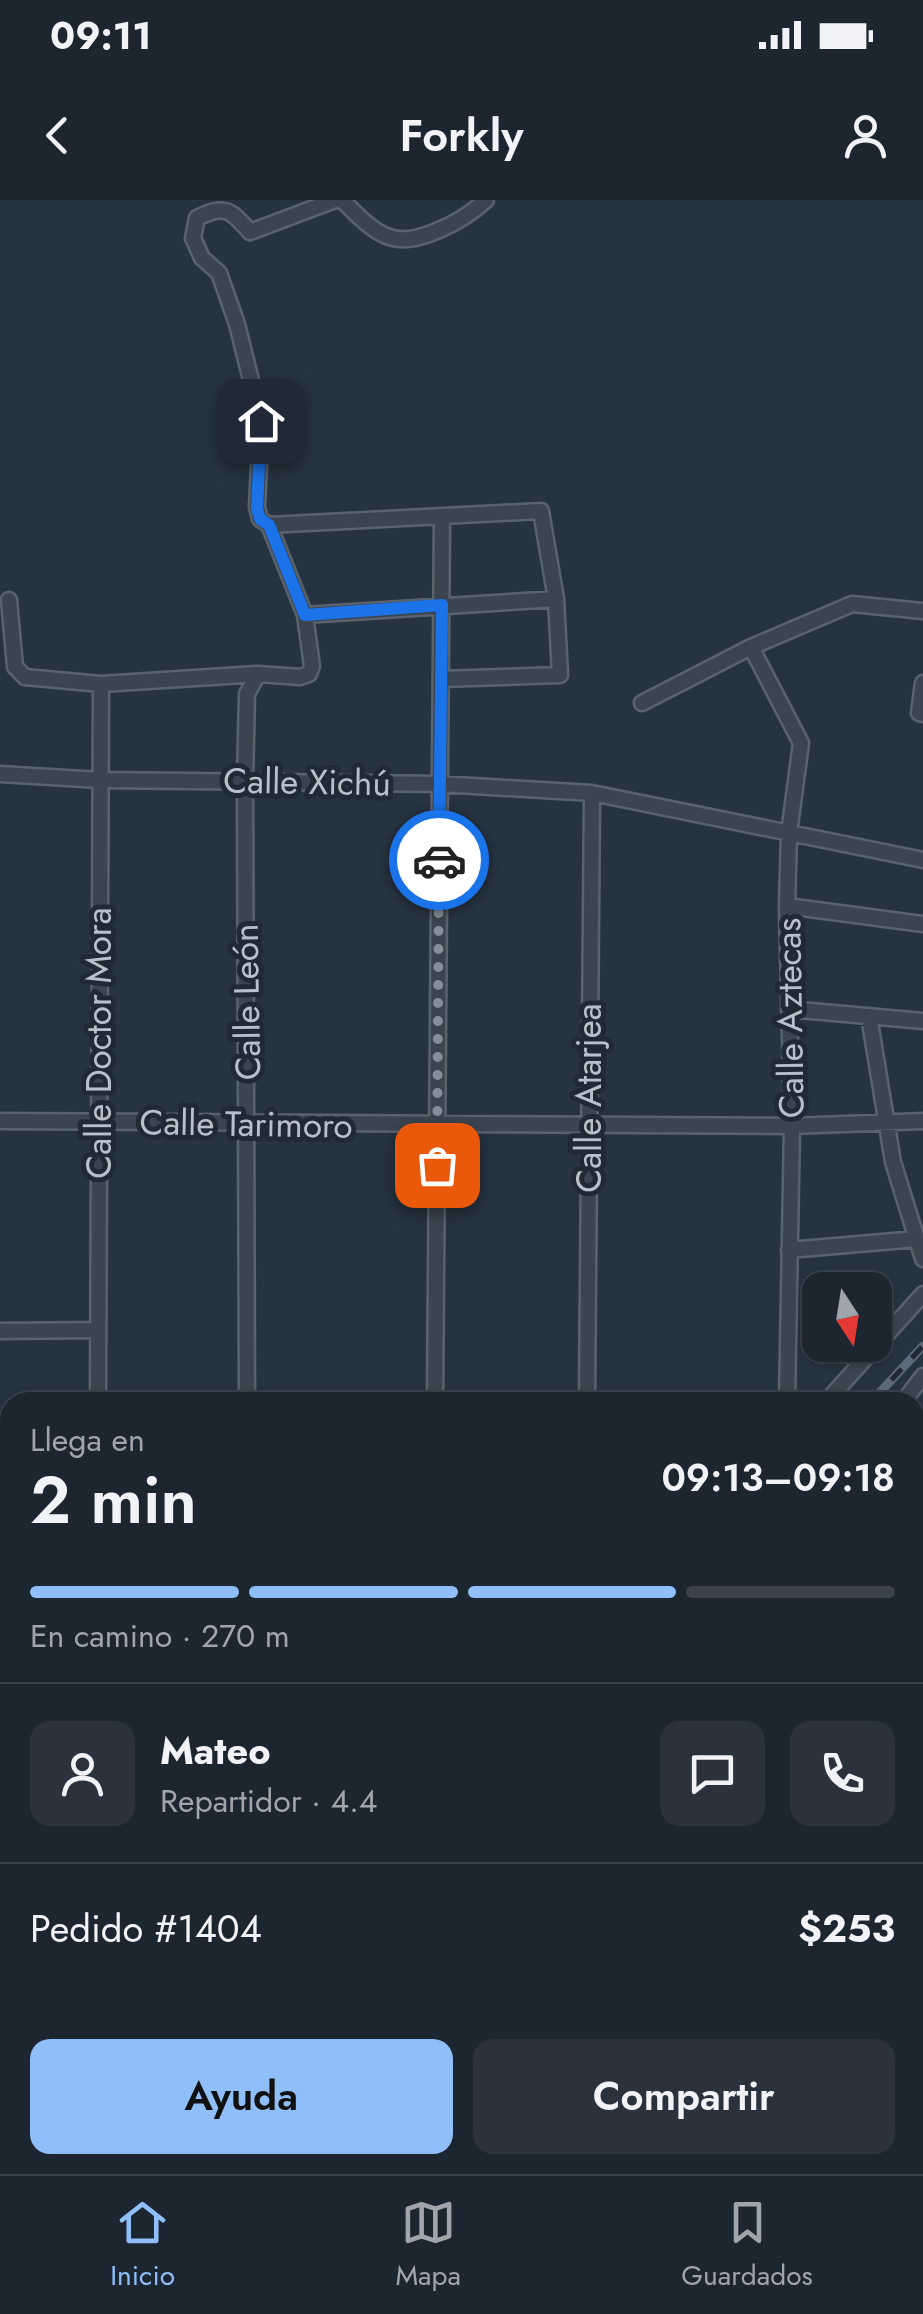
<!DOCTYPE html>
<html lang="es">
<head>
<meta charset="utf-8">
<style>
  body { margin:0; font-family:Jost,sans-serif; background:#29323d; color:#f1f3f6; height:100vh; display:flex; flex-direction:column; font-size:38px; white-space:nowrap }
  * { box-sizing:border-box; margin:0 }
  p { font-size:32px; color:#a0a5ab }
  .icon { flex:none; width:55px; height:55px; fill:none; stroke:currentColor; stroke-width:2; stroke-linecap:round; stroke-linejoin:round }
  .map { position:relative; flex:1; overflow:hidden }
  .sheet { position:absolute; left:0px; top:1192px; width:925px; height:782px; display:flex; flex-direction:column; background:#1c2631; border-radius:30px 30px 0 0; box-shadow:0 2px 8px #0004,0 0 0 2px #3a434d }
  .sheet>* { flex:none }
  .needle { width:65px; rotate:168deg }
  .fabs { position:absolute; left:802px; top:1072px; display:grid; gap:20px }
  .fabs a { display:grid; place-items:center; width:90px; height:90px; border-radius:20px; background:#1c2631; box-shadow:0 2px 8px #0004,0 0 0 2px #3a434d; font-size:50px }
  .pin { position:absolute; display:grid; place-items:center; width:85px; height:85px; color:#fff; margin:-42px; border-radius:20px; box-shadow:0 5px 15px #0006 }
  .courier { position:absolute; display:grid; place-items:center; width:100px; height:100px; margin:-50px; border:8px solid #1a73e8; border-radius:50%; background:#fff; color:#222; box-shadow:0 2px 12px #0007 }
  .headline em { font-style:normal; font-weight:600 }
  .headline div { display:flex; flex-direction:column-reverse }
  .headline { display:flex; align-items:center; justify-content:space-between; height:170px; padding:0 30px }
  h1 { font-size:65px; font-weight:600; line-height:75px }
  .bar { display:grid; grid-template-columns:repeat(4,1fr); gap:15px 10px; align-content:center; height:120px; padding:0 30px }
  .bar i { height:12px; border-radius:8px; background:#3a434d }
  .bar .on { background:#8fbef8 }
  .bar p { grid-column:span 4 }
  .line { display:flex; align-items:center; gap:25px; padding:0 30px; border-top:2px solid #3a434d }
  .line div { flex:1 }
  .round { display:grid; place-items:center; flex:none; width:105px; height:105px; border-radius:20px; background:#29323d }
  .primary-button { display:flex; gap:20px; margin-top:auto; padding:20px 30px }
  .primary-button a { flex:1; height:115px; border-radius:20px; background:#8fbef8; color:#111; font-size:40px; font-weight:600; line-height:115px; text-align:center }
  .primary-button a+a { background:#29323d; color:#f1f3f6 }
  .status { display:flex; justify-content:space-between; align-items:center; height:70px; padding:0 50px; background:#1c2631; direction:ltr }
  .status svg { height:28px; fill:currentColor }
  header { display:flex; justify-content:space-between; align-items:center; height:130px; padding:0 30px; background:#1c2631; font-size:45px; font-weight:600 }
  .dock { display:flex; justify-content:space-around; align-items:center; height:140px; border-top:2px solid #3a434d; background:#1c2631; font-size:28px; color:#a0a5ab }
  .dock a { display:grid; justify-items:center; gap:5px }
  .dock .on { color:#8fbef8 }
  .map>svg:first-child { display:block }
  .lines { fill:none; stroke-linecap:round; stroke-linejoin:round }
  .street-casing { stroke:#58636e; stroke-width:19 }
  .street { stroke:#3a4551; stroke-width:14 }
  .rail-casing { stroke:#5c6978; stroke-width:9 }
  .rail { stroke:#1f2a36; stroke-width:5; stroke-dasharray:15; stroke-linecap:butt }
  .done { stroke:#848f9b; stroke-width:10; stroke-dasharray:0 18 }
  .route { stroke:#1a73e8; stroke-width:12 }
  .labels { text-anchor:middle; stroke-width:10; stroke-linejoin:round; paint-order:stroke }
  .street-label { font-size:35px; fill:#b7c0cb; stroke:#1f2a36 }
</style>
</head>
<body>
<div class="status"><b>09:11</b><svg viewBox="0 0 49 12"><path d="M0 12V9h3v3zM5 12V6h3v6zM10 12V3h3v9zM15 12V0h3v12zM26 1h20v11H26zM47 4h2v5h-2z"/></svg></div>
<header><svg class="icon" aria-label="back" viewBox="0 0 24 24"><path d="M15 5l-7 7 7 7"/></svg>Forkly<svg class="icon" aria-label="person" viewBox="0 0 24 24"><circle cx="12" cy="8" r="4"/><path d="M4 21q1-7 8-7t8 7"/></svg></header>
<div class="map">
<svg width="923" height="1974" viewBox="0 0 923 1974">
  <rect width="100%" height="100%" fill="#263341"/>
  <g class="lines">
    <defs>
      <path id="street" d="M342,0c34,34 50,51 97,30 19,-8 32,-16 47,-30
        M269,325l272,-14 15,88 4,76 -119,4
        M9,400l6,67 10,10 76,7 157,-10 42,3 9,-3 3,-8 -7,-51 -36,-90 -9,-6 -3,-12 4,-86 -24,-97 -18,-51 -17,-15 -9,-20 4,-20c28,-14 34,-8 53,14l85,-32
        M305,415l251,-16
        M751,447l50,96 -12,90 -2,73 5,220 -5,276
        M923,483l-4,30 4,1
        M642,503l109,-56 101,-43 71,7
        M0,574l100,6 340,4 152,9 331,67
        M787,706l136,18
        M789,809l134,12
        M869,816l24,146 30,97
        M0,921l792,5 131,-5
        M789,1050l128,-11
        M0,1131l98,-1
        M98,1202l3,-718
        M247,1202l-2,-621 2,-87 11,-20
        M435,1202l7,-884
        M587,1202l5,-609
        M826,1202l97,-108
        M903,1202l20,-26
        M0,1258h10
        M915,1303l8,-10
        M915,1458l8,-14
        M0,1461l10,4
        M0,1711l10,44
        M915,1720l8,8
        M915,1767h8
        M915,1904h8
        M795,1965l3,9
        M299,1974l4,-9
        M470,1974l4,-9
        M614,1974l5,-9"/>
    </defs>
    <use href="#street" class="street-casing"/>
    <use href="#street" class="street"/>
    <defs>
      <path id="rail" d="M871,1202l52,-56
        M447,1974l5,-9"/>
    </defs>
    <use href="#rail" class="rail-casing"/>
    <use href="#rail" class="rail"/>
  </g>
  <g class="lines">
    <path class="done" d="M437,965l2,-305"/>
    <path class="route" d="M261,221l-4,87 3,11 9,6 36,90 137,-10 -3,255"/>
  </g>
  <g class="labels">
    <g class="street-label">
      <text transform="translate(307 582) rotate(1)" y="12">Calle Xichú</text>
      <text transform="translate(247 802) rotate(-91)" y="12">Calle León</text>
      <text transform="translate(790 818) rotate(-91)" y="12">Calle Aztecas</text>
      <text transform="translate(99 843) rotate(-90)" y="12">Calle Doctor Mora</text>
      <text transform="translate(589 898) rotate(-90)" y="12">Calle Atarjea</text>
      <text transform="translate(246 924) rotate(1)" y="12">Calle Tarimoro</text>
    </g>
  </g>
</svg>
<div class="fabs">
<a><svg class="needle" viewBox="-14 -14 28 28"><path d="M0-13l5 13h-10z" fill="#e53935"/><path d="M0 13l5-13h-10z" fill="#a0a5ab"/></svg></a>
</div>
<div class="pin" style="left:437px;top:965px;background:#ea580c"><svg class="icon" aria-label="bag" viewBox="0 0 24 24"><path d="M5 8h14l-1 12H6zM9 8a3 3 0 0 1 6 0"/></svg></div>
<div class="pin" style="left:261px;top:221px;background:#1f2937"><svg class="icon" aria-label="home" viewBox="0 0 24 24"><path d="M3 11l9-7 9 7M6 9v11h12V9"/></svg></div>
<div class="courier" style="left:439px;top:660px"><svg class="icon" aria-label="car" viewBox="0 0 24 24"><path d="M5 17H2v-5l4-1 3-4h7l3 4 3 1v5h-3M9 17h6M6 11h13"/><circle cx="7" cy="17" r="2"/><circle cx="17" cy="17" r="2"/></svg></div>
<section class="sheet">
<div class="headline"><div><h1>2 min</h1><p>Llega en</p></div><em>09:13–09:18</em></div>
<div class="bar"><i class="on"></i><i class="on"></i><i class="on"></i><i></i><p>En camino · 270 m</p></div>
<div class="line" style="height:180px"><a class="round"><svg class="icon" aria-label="person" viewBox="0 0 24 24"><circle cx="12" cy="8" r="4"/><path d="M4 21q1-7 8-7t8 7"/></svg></a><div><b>Mateo</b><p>Repartidor · 4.4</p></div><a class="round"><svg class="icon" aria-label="chat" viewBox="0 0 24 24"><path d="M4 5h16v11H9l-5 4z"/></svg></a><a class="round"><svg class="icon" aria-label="phone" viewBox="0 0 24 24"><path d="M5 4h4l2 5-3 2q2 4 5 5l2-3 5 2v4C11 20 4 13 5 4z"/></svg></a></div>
<div class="line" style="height:130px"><div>Pedido #1404</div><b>$253</b></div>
<div class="primary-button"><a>Ayuda</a><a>Compartir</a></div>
</section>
</div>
<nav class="dock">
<a class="on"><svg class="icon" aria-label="home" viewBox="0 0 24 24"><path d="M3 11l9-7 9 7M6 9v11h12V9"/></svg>Inicio</a>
<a><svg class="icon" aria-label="map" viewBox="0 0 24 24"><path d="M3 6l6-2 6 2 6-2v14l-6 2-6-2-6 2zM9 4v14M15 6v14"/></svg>Mapa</a>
<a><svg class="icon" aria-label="saved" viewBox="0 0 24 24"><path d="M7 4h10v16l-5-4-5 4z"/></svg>Guardados</a>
</nav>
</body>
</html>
